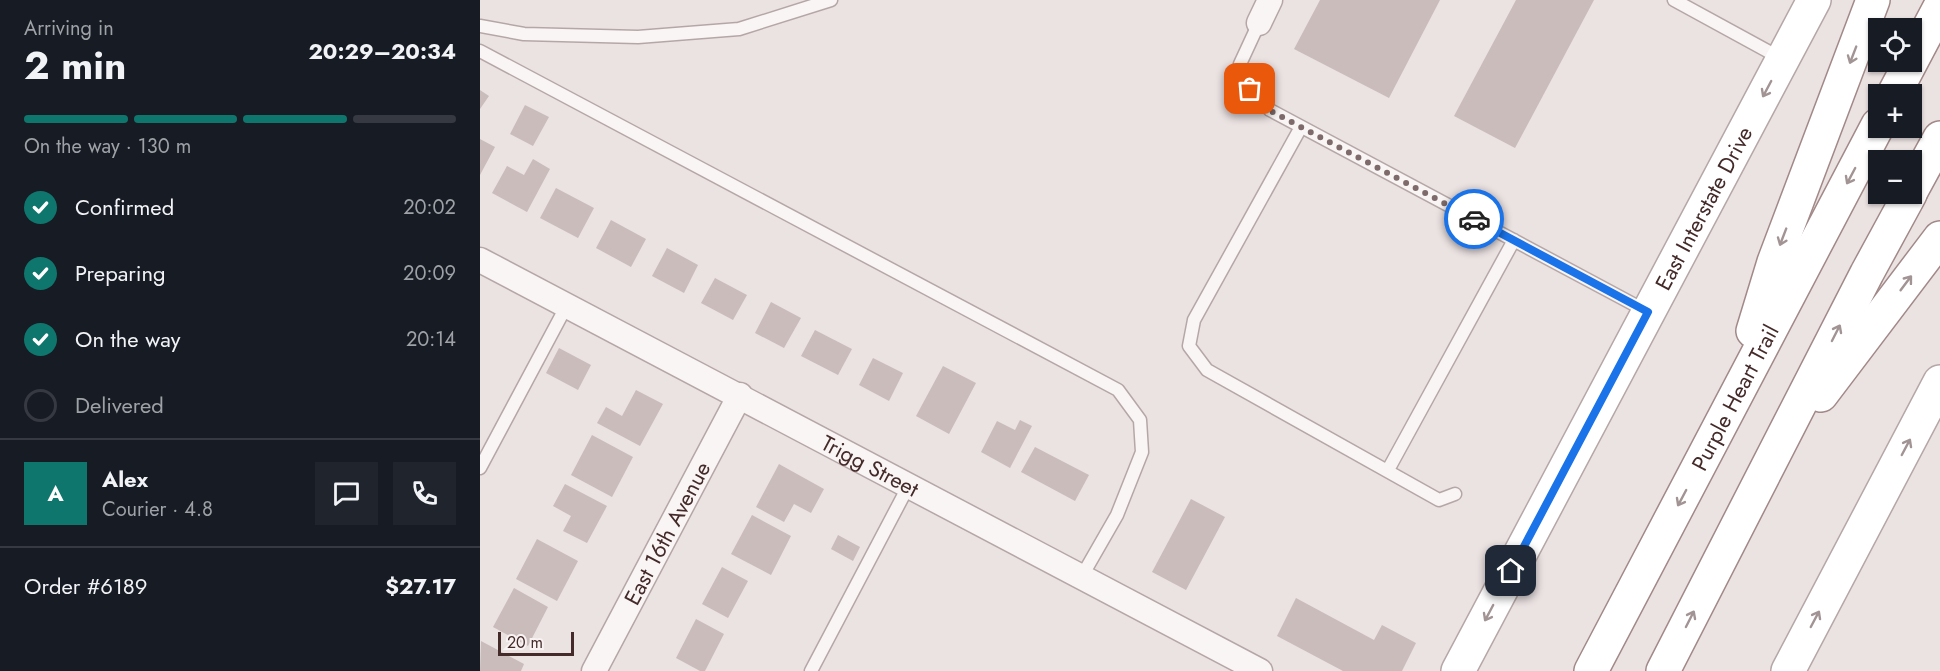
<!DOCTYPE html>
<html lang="en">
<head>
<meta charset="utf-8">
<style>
  body { margin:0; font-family:Jost,sans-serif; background:#20242c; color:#f1f3f6; height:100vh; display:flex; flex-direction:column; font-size:22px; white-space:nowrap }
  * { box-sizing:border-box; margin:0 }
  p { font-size:20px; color:#9ea1a6 }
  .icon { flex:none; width:33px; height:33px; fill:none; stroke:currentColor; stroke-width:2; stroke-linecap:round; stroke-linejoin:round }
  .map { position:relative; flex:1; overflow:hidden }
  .sheet { display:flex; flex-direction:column; background:#171b24; width:480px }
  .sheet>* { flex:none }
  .tools { position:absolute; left:1388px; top:18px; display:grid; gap:12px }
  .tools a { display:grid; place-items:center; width:54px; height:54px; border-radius:0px; background:#171b24; box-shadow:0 2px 4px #0004; font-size:30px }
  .scale { position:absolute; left:18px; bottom:15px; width:76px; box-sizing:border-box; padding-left:6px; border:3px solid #442a29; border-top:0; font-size:16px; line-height:21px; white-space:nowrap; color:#442a29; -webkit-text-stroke:4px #f8f2f2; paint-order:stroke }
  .pin { position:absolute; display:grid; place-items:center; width:51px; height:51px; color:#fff; margin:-26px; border-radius:12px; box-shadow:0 3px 9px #0006 }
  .courier { position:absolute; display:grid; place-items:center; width:60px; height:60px; margin:-30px; border:4px solid #1a73e8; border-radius:50%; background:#fff; color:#222; box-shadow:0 2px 8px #0007 }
  .head em { font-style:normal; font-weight:700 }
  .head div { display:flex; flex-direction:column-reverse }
  .head { display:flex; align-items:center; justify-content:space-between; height:102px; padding:0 24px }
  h1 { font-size:39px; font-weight:700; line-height:45px }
  .bar { display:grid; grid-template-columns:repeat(4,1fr); gap:9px 6px; align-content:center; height:72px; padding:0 24px }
  .bar i { height:8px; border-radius:4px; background:#363941 }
  .bar .selected { background:#0f766e }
  .bar p { grid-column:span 4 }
  .line { display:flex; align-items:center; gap:15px; padding:0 24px; border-top:2px solid #363941 }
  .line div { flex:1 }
  .round { display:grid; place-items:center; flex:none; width:63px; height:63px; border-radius:0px; background:#20242c }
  ol { padding:0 24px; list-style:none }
  li { display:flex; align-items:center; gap:18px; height:66px }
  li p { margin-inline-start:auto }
  li .icon { padding:6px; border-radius:50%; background:#0f766e; color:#fff; stroke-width:4 }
  li:last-child { color:#9ea1a6 }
  li i { width:33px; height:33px; border:3px solid #363941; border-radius:50% }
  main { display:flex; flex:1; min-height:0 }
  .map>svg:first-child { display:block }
  .building { fill:#cbbcbc }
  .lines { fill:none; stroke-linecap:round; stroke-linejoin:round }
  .service-casing { stroke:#b6a7a7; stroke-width:15 }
  .minor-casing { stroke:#b6a7a7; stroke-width:27 }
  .secondary-casing { stroke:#b6a7a7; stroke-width:36 }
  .motorway-casing { stroke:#a28988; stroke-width:36 }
  .service { stroke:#f9f5f5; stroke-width:12 }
  .minor { stroke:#f9f5f5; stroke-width:24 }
  .secondary { stroke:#fff; stroke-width:33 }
  .motorway { stroke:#fff; stroke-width:33 }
  .oneway { stroke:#a29494 }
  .done { stroke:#7e6a6a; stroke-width:6; stroke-dasharray:0 10.8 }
  .route { stroke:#1a73e8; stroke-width:8 }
  .labels { text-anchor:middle; stroke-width:6; stroke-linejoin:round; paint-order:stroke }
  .street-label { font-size:22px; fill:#442a29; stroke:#f8f2f2 }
</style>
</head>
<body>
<main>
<section class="sheet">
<div class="head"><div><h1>2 min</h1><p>Arriving in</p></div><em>20:29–20:34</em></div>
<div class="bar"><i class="selected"></i><i class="selected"></i><i class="selected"></i><i></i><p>On the way · 130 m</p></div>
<ol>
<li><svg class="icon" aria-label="check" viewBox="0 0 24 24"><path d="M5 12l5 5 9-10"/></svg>Confirmed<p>20:02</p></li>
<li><svg class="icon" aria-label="check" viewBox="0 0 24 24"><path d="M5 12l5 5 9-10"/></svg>Preparing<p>20:09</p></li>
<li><svg class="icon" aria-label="check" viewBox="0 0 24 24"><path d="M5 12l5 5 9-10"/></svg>On the way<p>20:14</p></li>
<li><i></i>Delivered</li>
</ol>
<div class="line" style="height:108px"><b class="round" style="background:#0f766e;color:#fff">A</b><div><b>Alex</b><p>Courier · 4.8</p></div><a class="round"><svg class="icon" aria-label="chat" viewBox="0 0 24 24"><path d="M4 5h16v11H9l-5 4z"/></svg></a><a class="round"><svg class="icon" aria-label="phone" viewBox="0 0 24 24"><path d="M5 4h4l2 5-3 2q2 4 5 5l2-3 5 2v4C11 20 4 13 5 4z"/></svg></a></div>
<div class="line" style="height:78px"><div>Order #6189</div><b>$27.17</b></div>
</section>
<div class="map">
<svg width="1460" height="671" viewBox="0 0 1460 671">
  <rect width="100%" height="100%" fill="#ebe2e2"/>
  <path class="building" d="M840,0h120l-51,98 -95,-49z
    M1036,0h78l-79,148 -61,-32z
    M0,90l9,6 -9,13z
    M45,105l24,12 -16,29 -23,-12z
    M0,139l15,8 -15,28z
    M53,159l17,10 -23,43 -35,-19 15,-27 17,9z
    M76,188l38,20 -16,30 -38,-20z
    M131,220l35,19 -15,28 -35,-19z
    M187,248l31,17 -14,28 -32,-17z
    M235,278l32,17 -14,25 -32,-17z
    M291,302l30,16 -17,30 -29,-15z
    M335,330l37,19 -14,26 -37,-19z
    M79,348l32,17 -13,25 -32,-17z
    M393,358l30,15 -14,28 -30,-16z
    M463,366l33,17 -27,51 -33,-18z
    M156,390l27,14 -23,42 -43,-23 9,-16 16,9z
    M540,420l12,6 -22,42 -29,-16 16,-31 18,9z
    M112,435l41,22 -21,40 -41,-22z
    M555,447l54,28 -14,26 -54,-29z
    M299,464l45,25 -13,24 -17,-9 -10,18 -28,-15z
    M85,484l42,22 -20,37 -24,-12 8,-15 -18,-10z
    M711,499l34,18 -39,73 -34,-18z
    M272,515l39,21 -20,39 -40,-21z
    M358,535l22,12 -7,14 -22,-12z
    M57,539l41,22 -21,40 -41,-22z
    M242,567l26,14 -20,37 -26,-14z
    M34,588l34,19 -20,39 -35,-19z
    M816,598l78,42 8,-15 34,18 -14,28h-59l-66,-35z
    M216,619l28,15 -19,37h-5l-24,-13z
    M1,641l43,23 -3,7h-41z"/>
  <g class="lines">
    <defs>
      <path id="service" d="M1194,0l108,59
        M779,23l-19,41 10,25 20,21 378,202
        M0,26l44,8 114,3 101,-8 92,-29
        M0,51l638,339 22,30 2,32 -25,63 -35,61
        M821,127l-107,193 -5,26 18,24 232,130 16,-6
        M0,468l87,-163
        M908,470l126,-230
        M331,671l98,-186"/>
      <g id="minor">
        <path d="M779,23l11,-23"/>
        <path id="s1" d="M0,260l780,411"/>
        <path id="s2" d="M114,671l146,-276"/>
      </g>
      <g id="secondary">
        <path id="s3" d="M978,671l356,-671"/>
        <path d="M1308,671l152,-289"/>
      </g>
      <g id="motorway">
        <path d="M1414,94l46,-87"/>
        <path d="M1431,191l29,-53"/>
        <path d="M1273,331l21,-69 99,-262"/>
        <path d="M1341,395l119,-157"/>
        <path id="s4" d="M1111,671l287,-546"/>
        <path d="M1183,671l204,-398 43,-79"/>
      </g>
    </defs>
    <use href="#service" class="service-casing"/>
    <use href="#minor" class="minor-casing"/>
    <use href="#secondary" class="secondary-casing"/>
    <use href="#motorway" class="motorway-casing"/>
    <use href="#service" class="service"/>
    <use href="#minor" class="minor"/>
    <use href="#secondary" class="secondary"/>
    <use href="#motorway" class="motorway"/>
  </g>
  <defs><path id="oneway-shaft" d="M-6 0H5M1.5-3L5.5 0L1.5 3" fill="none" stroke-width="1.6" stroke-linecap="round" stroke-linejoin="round" transform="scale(1.5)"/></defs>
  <g class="oneway">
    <use href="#oneway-shaft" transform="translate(1373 55) rotate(111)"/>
    <use href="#oneway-shaft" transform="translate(1287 89) rotate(118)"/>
    <use href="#oneway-shaft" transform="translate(1371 176) rotate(118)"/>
    <use href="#oneway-shaft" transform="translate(1303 237) rotate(111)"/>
    <use href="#oneway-shaft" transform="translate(1426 283) rotate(-53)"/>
    <use href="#oneway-shaft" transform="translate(1356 333) rotate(-63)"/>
    <use href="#oneway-shaft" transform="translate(1426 447) rotate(-62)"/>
    <use href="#oneway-shaft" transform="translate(1202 498) rotate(118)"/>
    <use href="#oneway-shaft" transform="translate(1009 613) rotate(118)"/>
    <use href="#oneway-shaft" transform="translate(1210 619) rotate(-63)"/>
    <use href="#oneway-shaft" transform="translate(1335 619) rotate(-62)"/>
  </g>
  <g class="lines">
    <path class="done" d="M770,89l19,21 205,109"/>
    <path class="route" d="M994,219l174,93 -137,259"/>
  </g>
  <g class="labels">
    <g class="street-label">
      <text dy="8" stroke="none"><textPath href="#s3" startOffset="524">East Interstate Drive</textPath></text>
      <text dy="8" stroke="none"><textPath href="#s4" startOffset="309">Purple Heart Trail</textPath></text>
      <text dy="8" stroke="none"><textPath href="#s1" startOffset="441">Trigg Street</textPath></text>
      <text dy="8" stroke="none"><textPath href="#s2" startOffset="156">East 16th Avenue</textPath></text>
    </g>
  </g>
</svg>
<div class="tools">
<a><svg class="icon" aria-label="locate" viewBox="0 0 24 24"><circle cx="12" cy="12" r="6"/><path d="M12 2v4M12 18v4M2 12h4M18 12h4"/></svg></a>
<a>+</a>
<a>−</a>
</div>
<div class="scale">20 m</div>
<div class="pin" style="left:770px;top:89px;background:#ea580c"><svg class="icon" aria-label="bag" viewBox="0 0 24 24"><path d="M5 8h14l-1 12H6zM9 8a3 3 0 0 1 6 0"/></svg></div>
<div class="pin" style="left:1031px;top:571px;background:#1f2937"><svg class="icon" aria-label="home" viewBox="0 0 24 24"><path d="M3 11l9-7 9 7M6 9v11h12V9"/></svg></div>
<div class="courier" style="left:994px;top:219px"><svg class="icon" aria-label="car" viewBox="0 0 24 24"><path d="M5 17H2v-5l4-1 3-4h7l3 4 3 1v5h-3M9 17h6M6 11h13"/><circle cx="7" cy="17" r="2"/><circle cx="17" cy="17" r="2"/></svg></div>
</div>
</main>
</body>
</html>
